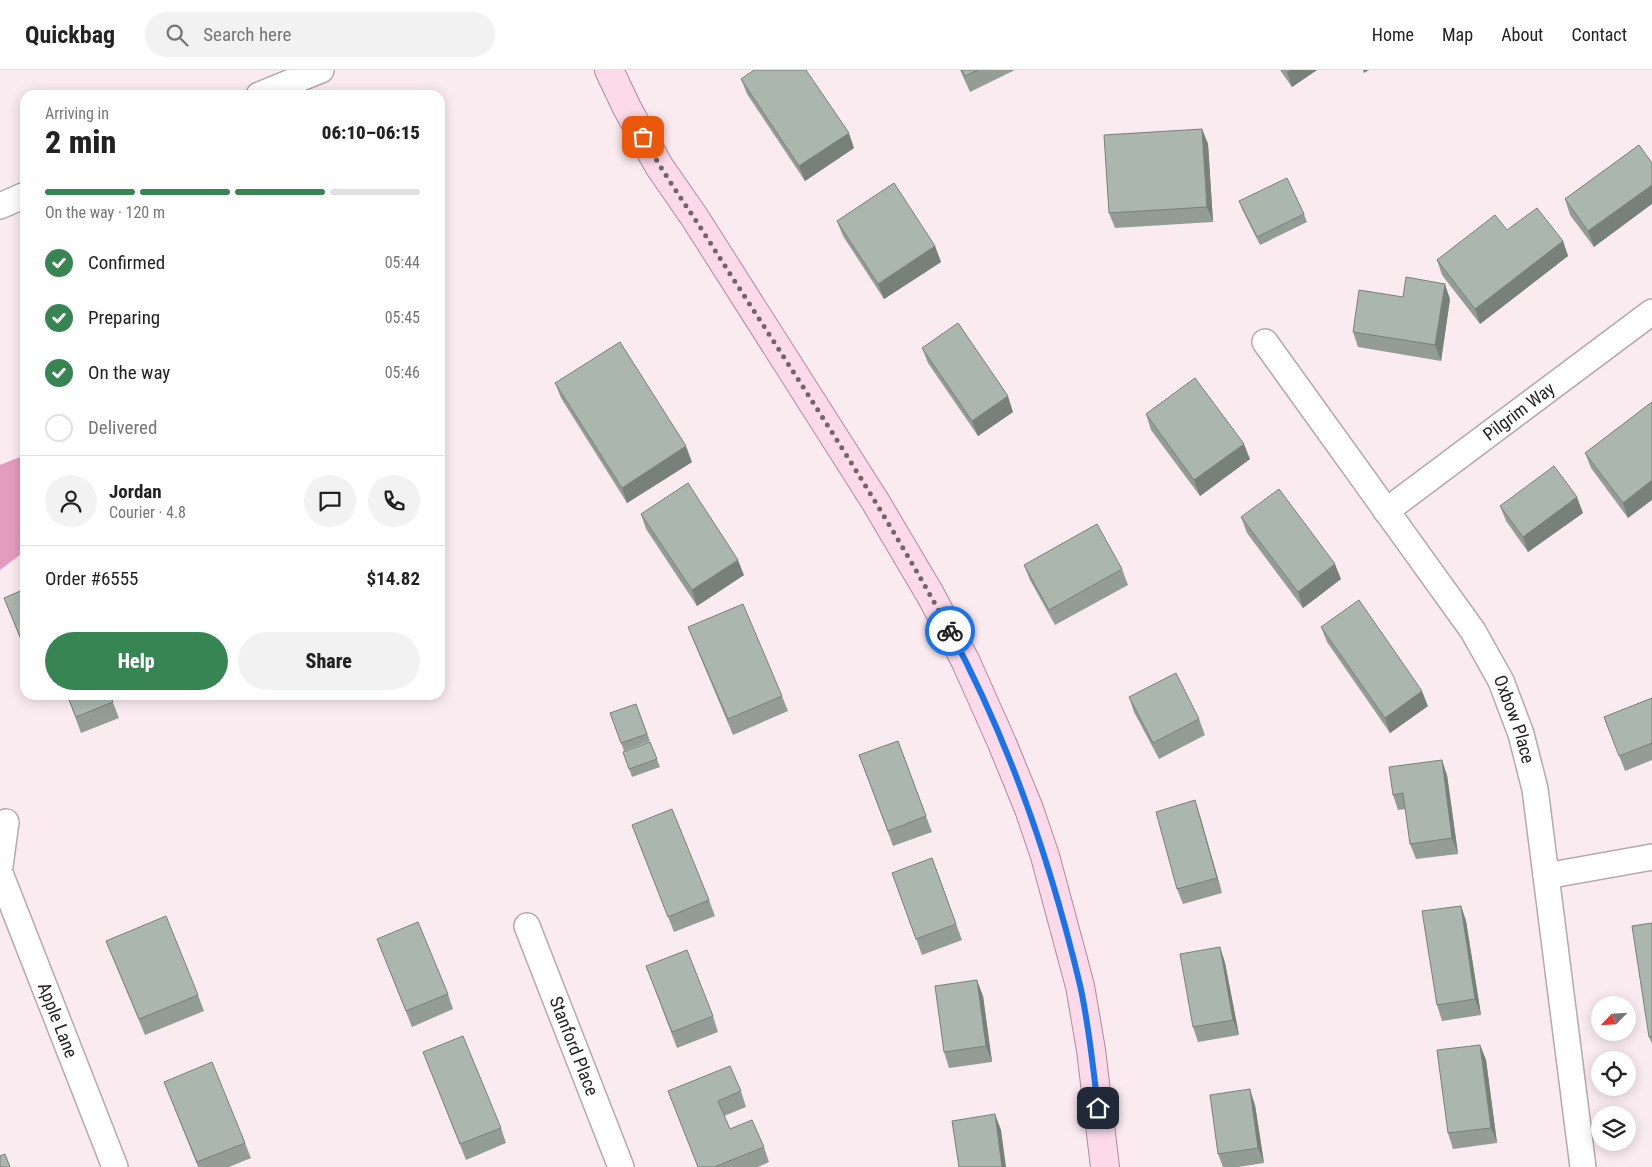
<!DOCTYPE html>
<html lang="en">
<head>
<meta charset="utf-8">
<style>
  body { margin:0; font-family:"Roboto Condensed",sans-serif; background:#f2f2f2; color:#222; height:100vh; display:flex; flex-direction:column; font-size:19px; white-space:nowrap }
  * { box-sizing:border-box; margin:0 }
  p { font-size:16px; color:#767676 }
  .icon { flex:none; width:28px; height:28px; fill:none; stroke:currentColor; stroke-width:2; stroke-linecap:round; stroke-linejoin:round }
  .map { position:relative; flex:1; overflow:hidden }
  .side { position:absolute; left:20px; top:20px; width:425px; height:610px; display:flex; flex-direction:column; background:#fff; border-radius:15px; box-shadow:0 2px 12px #0003 }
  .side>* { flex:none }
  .needle { width:32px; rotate:245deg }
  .fabs { position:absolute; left:1591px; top:926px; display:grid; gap:10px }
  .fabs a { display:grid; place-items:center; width:45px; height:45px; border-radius:50%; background:#fff; box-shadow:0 2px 12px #0003; font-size:25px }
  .pin { position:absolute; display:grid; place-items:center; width:42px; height:42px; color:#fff; margin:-21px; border-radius:10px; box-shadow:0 2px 8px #0006 }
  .courier { position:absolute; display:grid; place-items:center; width:50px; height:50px; margin:-25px; border:4px solid #1a73e8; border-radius:50%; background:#fff; color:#222; box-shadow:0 1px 6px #0007 }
  .summary em { font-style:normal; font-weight:800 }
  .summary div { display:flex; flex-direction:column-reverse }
  .summary { display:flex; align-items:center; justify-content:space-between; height:85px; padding:0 25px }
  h1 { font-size:32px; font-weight:800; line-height:38px }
  .bar { display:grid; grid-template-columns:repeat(4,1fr); gap:8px 5px; align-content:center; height:60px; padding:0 25px }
  .bar i { height:6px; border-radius:4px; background:#e0e0e0 }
  .bar .selected { background:#388554 }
  .bar p { grid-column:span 4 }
  .line { display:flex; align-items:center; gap:12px; padding:0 25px; border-top:1px solid #e0e0e0 }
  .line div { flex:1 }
  .round { display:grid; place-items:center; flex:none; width:52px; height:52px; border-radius:26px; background:#f2f2f2 }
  ol { padding:0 25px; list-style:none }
  li { display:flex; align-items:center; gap:15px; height:55px }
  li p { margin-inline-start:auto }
  li .icon { padding:5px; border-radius:50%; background:#388554; color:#fff; stroke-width:4 }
  li:last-child { color:#767676 }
  li i { width:28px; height:28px; border:2px solid #e0e0e0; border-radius:50% }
  .primary-button { display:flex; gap:10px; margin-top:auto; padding:10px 25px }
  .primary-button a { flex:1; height:58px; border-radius:30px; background:#388554; color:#fff; font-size:20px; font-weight:800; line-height:58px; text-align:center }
  .primary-button a+a { background:#f2f2f2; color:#222 }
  header { display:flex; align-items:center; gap:30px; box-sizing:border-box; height:70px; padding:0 25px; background:#fff; border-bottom:1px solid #e0e0e0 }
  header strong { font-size:24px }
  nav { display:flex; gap:28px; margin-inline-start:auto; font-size:18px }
  .search { width:350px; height:45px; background:#f2f2f2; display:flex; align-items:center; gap:12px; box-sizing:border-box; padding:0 18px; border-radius:28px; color:#767676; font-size:19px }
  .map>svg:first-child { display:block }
  .forest { fill:#e59bbf }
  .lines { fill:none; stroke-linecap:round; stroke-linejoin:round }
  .minor-casing { stroke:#b5a8ae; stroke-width:28 }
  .primary-casing { stroke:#af889b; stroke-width:30 }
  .minor { stroke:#fff; stroke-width:25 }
  .primary { stroke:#fcdaea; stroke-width:28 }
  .wall { fill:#939d96 }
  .shaded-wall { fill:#78807a }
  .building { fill:#abb7ae; stroke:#78807a }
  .done { stroke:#6f666a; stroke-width:5; stroke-dasharray:0 9 }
  .route { stroke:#1a73e8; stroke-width:6 }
  .labels { text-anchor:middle; stroke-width:4; stroke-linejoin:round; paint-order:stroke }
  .street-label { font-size:18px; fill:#241f21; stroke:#fff }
</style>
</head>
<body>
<header>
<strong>Quickbag</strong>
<div class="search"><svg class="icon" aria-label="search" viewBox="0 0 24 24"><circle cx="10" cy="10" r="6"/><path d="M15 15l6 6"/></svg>Search here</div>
<nav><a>Home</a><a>Map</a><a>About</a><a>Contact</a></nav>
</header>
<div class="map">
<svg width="1652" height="1097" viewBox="0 0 1652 1097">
  <rect width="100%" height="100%" fill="#faebf1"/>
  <path class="forest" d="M25,385v96l-25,19v-105z"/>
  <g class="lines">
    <defs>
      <g id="minor">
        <path d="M259,25l62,-25"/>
        <path d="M0,136l25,-11"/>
        <path id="s1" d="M1265,272l208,289 28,50 20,53 14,55 48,378"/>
        <path id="s2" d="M1386,441l266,-199"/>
        <path d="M0,796l6,-44"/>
        <path id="s3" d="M0,803l115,294"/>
        <path d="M1546,806l106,-19"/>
        <path id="s4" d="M527,856l94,241"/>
      </g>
      <path id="primary" d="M609,0l18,38 32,58 36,52 180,283 55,93 35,66 37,83 27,66 16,47 35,130 11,64 14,117"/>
    </defs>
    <use href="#minor" class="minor-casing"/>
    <use href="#primary" class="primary-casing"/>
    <use href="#minor" class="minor"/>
    <use href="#primary" class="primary"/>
  </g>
  <path class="wall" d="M960,0h55l-45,22z
    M1280,0h37l-25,17z
    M741,9l113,69 -49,33 -58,-87z
    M1202,59l6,15 5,78 -98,6 -6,-15z
    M1639,75l-45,102 -24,-32 -5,-16z
    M1239,131l65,13 3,8 -47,23 -18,-36z
    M837,151l98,25 6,16 -57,37 -41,-63z
    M1507,160l56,11 5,15 -88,68 -38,-49 -5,-15z
    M1403,227l47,2 -9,62 -83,-14 -5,-15z
    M922,278l91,64 -35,24 -50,-73z
    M555,313l137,79 -65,41 -66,-105z
    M1652,332l-24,116 -37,-50 -6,-15z
    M1146,344l104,45 -50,37 -49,-66z
    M1500,436l83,7 -55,39 -22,-31z
    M641,444l103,61 -47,31 -51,-77z
    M1241,447l100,62 -38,29 -56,-75z
    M1024,495l98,4 6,16 -73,40 -25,-45z
    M25,519v61l-21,-52z
    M688,557l94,69 6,15 -55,24 -39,-93z
    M1321,557l107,79 -38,27 -63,-91z
    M67,625h43l9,23 -38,15z
    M1129,627l70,22 6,16 -46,24 -25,-47z
    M1652,628v62l-27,11 -21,-54z
    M636,634l14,37 -26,10 -14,-38z
    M898,671l34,91 -39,14 -34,-91z
    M650,672l10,25 -28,10 -9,-25z
    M1447,705l11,79 -42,5 -6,-15 -4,-35 -8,1 -5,-15z
    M1200,746l22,77 -39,11 -6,-15z
    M632,755l77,75 6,16 -41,16z
    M932,788l30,82 -40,15 -30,-82z
    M1461,836l5,15 15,94 -39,6 -5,-16z
    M377,869l71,55 5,15 -41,18z
    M106,871l92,54 6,16 -59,24 -33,-79z
    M1220,877l5,16 14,72 -41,7 -5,-15z
    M646,896l67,50 5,16 -41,16z
    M983,926l9,66 -43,6 -5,-16z
    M1652,966v8l-3,-7z
    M1480,975l6,15 11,83 -44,6 -5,-16z
    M423,982l78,76 5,15 -40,17z
    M164,1012l81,61 6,15 -22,9h-31z
    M668,1021h73l5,16 -22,9 6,13 34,18 5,15 -11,5h-60z
    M1255,1035l9,58 -26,4h-15l-5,-13z"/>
  <path class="shaded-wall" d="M1290,0h27l-25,17 -5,-15z
    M1363,0h6l-5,3z
    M1202,59l6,15 5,78 -6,-15z
    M849,63l5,15 -49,33 -6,-15z
    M1652,115v19l-58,43 -6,-16z
    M1563,171l5,15 -88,68 -5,-15z
    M935,176l6,16 -57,37 -6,-15z
    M1445,214l5,15 -9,62 -6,-16z
    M1008,326l5,16 -35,24 -6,-15z
    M1244,374l6,15 -50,37 -6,-16z
    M686,376l6,16 -65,41 -5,-15z
    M1652,410v20l-24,18 -5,-15z
    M1577,427l6,16 -55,39 -5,-15z
    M738,490l6,15 -47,31 -5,-16z
    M1335,494l6,15 -38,29 -5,-16z
    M1422,621l6,15 -38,27 -5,-15z
    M1442,690l5,15 11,79 -6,-16z
    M1195,730l5,16 22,77 -5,-15z
    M1461,836l5,15 15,94 -6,-16z
    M1220,877l5,16 14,72 -6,-15z
    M977,910l6,16 9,66 -6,-16z
    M1480,975l6,15 11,83 -6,-15z
    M1250,1019l5,16 9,58 -6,-15z
    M995,1044l6,16 5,37h-4z"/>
  <path class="building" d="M754,0h52l43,63 -50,33 -58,-87z
    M962,0h16l-13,6z
    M1202,59l5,78 -98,6 -5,-78z
    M1639,75l13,18v22l-64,46 -23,-32z
    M1287,108l17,36 -47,23 -18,-36z
    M894,113l41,63 -57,38 -41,-63z
    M1537,138l26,33 -88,68 -38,-49 58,-45 12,15z
    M1406,207l39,7 -10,61 -82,-13 6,-42 44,7z
    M958,253l50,73 -36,25 -50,-73z
    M620,272l66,104 -64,42 -67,-105z
    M1195,308l49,66 -50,36 -48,-66z
    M1652,332v78l-29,23 -38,-50z
    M1554,396l23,31 -54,40 -23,-31z
    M688,413l50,77 -46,30 -51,-76z
    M1279,419l56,75 -37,28 -57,-75z
    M1097,454l25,45 -73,41 -25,-45z
    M25,519v60l-21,-51z
    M1359,530l63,91 -37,27 -64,-91z
    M743,534l39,92 -54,23 -40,-92z
    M1176,603l23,46 -46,24 -24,-46z
    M67,625h43l3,7 -37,15z
    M1652,628v45l-33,13 -15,-39z
    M636,634l11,30 -26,9 -11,-30z
    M898,671l28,75 -38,15 -29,-76z
    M650,672l7,17 -28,10 -6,-17z
    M1442,690l10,78 -42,6 -7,-51 -10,2 -4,-28z
    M1195,730l22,78 -40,11 -21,-77z
    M672,739l37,91 -41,17 -36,-92z
    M932,788l24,66 -40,15 -24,-66z
    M1461,836l14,93 -38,6 -15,-94z
    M166,846l32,79 -59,24 -33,-78z
    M418,852l30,72 -42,17 -29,-72z
    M1652,853v113l-3,1 -17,-111z
    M1220,877l13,73 -40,7 -13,-73z
    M687,880l26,66 -41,16 -26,-66z
    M977,910l9,66 -42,6 -9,-66z
    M463,966l38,92 -41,16 -37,-92z
    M1480,975l11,83 -43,5 -11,-83z
    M212,992l33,81 -48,19 -33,-80z
    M730,996l11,25 -23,10 12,28 22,-9 12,27 -50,20h-16l-30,-76z
    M1250,1019l8,59 -40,6 -8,-59z
    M995,1044l7,53h-43l-7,-46z
    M5,1084l5,13h-10v-11z"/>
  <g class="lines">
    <path class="done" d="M643,67c22,40 49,76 73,115 80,125 163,248 234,379"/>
    <path class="route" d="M950,561c59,110 101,232 130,354 9,40 13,82 18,123"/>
  </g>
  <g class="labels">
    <g class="street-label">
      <text dy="6" stroke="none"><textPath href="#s2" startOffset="166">Pilgrim Way</textPath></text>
      <text dy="6" stroke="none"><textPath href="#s1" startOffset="454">Oxbow Place</textPath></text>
      <text dy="6" stroke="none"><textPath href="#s3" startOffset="158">Apple Lane</textPath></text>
      <text dy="6" stroke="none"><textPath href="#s4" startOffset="129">Stanford Place</textPath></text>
    </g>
  </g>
</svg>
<div class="fabs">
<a><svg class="needle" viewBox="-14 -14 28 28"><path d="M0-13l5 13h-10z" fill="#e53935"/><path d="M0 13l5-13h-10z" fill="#767676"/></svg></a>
<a><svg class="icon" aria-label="locate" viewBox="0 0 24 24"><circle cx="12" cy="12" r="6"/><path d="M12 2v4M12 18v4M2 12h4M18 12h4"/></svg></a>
<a><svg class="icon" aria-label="layers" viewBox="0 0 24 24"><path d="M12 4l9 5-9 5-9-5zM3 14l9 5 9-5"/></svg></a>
</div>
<div class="pin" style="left:643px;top:67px;background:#ea580c"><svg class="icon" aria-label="bag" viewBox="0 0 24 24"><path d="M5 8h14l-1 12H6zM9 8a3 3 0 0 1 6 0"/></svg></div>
<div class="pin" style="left:1098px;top:1038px;background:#1f2937"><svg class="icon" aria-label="home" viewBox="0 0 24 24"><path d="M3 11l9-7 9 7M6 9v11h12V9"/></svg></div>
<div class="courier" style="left:950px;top:561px"><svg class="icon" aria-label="bike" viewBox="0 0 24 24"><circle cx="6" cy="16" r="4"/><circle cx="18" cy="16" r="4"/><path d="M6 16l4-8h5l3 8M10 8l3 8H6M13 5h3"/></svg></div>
<section class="side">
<div class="summary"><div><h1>2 min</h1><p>Arriving in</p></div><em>06:10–06:15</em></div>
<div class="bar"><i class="selected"></i><i class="selected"></i><i class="selected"></i><i></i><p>On the way · 120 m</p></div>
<ol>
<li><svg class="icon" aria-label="check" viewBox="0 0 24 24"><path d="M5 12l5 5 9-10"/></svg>Confirmed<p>05:44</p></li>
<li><svg class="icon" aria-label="check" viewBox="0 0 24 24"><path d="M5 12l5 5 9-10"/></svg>Preparing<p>05:45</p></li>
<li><svg class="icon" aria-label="check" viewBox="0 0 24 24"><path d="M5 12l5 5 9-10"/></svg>On the way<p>05:46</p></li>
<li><i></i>Delivered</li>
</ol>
<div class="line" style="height:90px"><a class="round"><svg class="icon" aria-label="person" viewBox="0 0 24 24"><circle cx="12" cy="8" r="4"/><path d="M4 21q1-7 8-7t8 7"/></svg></a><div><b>Jordan</b><p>Courier · 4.8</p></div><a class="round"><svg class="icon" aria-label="chat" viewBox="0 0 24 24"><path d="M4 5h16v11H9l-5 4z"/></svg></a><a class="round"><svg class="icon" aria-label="phone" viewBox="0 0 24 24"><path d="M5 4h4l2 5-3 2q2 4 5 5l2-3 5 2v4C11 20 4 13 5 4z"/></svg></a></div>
<div class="line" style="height:65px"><div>Order #6555</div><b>$14.82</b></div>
<div class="primary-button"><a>Help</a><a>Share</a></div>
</section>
</div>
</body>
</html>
